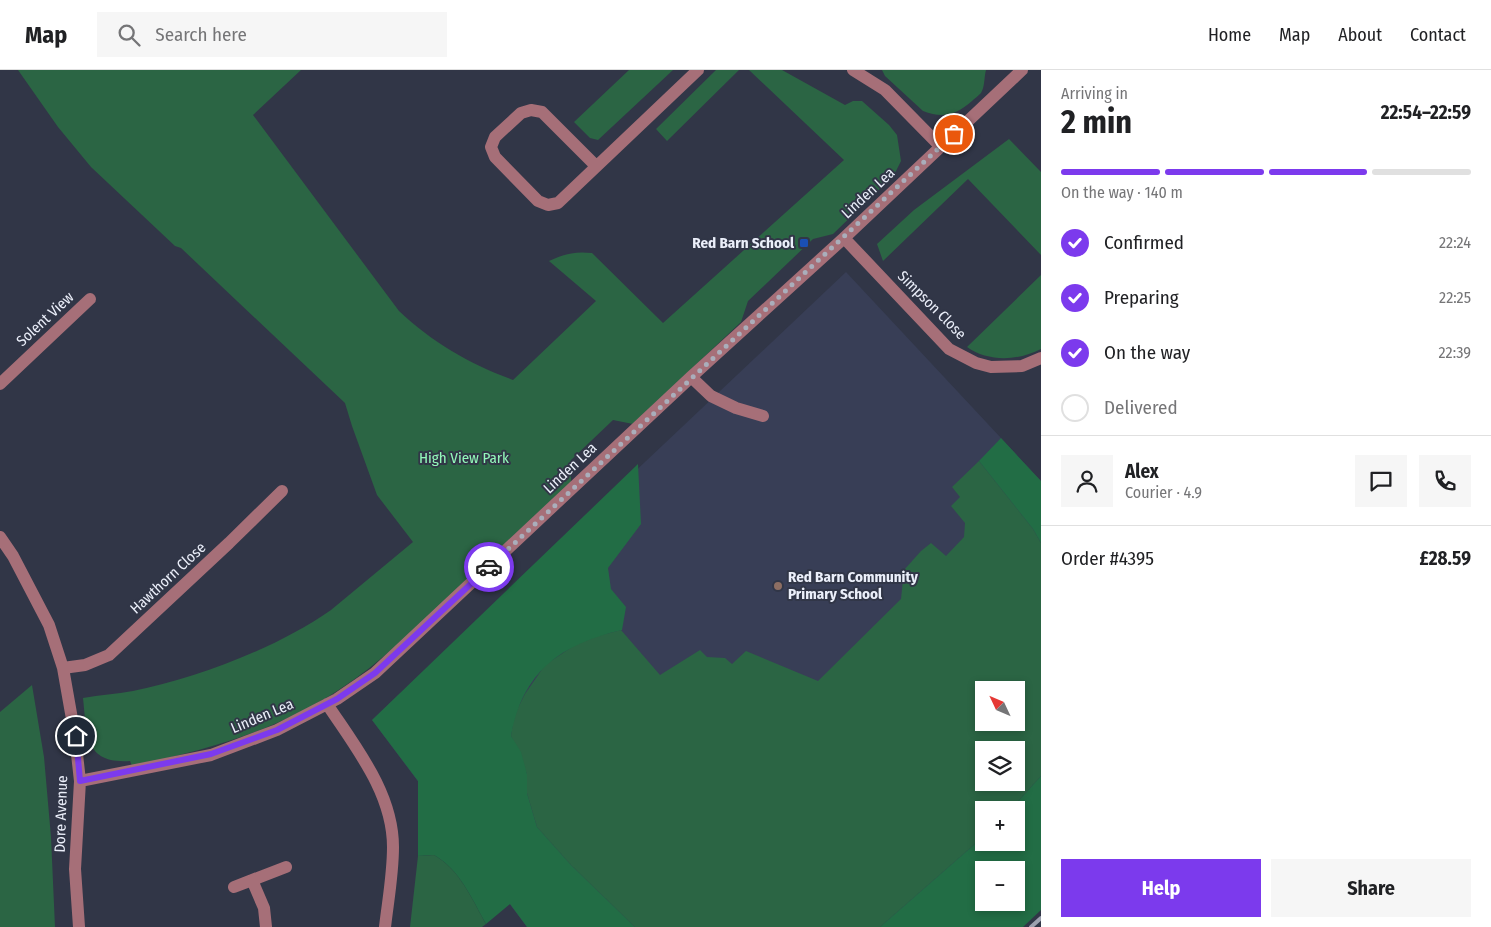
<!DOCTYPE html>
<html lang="en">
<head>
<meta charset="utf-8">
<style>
  body { margin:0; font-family:"Fira Sans Condensed",sans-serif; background:#f6f6f6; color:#202124; height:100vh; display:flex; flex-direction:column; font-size:19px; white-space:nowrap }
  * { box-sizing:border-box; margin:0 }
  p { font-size:16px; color:#757577 }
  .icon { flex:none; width:28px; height:28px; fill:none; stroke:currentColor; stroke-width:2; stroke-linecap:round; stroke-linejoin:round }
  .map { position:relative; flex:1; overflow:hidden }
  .panel { display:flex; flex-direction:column; background:#fff; width:450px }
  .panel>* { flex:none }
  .needle { width:32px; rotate:314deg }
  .buttons { position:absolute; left:975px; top:611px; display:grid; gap:10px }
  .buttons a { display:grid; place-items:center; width:50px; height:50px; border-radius:0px; background:#fff; box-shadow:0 2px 8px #0003; font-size:25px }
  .pin { position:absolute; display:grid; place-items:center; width:42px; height:42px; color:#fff; margin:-21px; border:2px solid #fff; border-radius:50%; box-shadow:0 1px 5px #0007 }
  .courier { position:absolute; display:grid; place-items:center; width:50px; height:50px; margin:-25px; border:4px solid #7c3aed; border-radius:50%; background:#fff; color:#222; box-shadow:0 1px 6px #0007 }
  .overview em { font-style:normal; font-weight:700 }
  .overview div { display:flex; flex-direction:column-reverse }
  .overview { display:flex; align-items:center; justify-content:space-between; height:85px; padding:0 20px }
  h1 { font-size:32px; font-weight:700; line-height:38px }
  .bar { display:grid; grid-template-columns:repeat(4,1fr); gap:8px 5px; align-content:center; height:60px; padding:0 20px }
  .bar i { height:6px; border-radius:4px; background:#e0e0e0 }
  .bar .active { background:#7c3aed }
  .bar p { grid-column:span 4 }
  .line { display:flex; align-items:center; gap:12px; padding:0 20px; border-top:1px solid #e0e0e0 }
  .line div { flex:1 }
  .round { display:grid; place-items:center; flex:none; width:52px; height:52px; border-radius:0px; background:#f6f6f6 }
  ol { padding:0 20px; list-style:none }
  li { display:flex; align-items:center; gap:15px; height:55px }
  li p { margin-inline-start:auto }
  li .icon { padding:5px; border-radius:50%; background:#7c3aed; color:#fff; stroke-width:4 }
  li:last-child { color:#757577 }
  li i { width:28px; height:28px; border:2px solid #e0e0e0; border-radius:50% }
  .primary-button { display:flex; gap:10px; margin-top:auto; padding:10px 20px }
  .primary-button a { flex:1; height:58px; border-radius:0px; background:#7c3aed; color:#fff; font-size:20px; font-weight:700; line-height:58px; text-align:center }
  .primary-button a+a { background:#f6f6f6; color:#202124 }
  header { display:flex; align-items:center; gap:30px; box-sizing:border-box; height:70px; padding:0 25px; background:#fff; border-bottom:1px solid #e0e0e0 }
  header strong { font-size:24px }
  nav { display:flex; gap:28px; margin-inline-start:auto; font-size:18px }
  .search { width:350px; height:45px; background:#f6f6f6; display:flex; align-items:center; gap:12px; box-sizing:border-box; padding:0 18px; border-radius:0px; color:#757577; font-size:19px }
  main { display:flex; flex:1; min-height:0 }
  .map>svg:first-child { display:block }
  .built { fill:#383e56; fill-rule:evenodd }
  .green { fill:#2b6544; fill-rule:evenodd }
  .forest { fill:#226d45; fill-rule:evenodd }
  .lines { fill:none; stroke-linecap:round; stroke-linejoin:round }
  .minor { stroke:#a66f78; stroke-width:12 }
  .rail { stroke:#9da1af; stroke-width:4 }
  .done { stroke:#aaaebb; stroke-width:5; stroke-dasharray:0 9 }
  .route { stroke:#7c3aed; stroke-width:6 }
  .transit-dot { fill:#1a4fb4; stroke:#313647; stroke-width:2 }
  .education-dot { fill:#8d6e63; stroke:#313647; stroke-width:2 }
  .labels { text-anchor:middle; stroke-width:4; stroke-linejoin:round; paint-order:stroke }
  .street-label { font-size:15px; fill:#ebeffa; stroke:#313647 }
  .poi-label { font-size:15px; font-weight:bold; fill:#ebeffa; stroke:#313647; text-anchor:end }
  .park-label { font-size:15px; fill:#93f8ba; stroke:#313647 }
</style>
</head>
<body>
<header>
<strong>Map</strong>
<div class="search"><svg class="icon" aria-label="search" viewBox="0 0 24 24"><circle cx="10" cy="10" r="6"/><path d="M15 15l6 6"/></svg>Search here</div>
<nav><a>Home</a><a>Map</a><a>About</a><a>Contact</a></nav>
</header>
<main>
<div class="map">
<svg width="1041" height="857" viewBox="0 0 1041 857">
  <rect width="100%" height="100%" fill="#313647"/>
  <path class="built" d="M846,202l195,209v391l-57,-2 -2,57h-455l-155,-207zM984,620h32v32h-32zM984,680h32v32h-32zM984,740h32v32h-32z"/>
  <path class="green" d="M18,0h283l-48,45 146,196c34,32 71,53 114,69l83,-79 -47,-40c16,-7 25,-10 43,-8l71,70 181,-163 -95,-90h33l63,35 8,-4h9l27,24 8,10 4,26 -7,14 -61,59 -20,5 -65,62 -7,21 -108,102 -20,-4 -42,40v22c-41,38 -81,76 -121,114 -35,33 -70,67 -110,93 -63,42 -134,61 -208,77l-2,-5c-46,3 -43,-27 -47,-63 17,-3 33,-4 50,-7 64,-13 144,-43 198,-81l82,-68 -36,-47 -25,-69 -7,-23 -164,-155 -6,-2 -84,-79 -33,-40z
    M629,0h44l-75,70 -8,-2 -16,-16z
    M716,0h23l-72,71 -11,-12z
    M882,0h104c-2,7 -1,16 -5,23 -3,3 -7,6 -9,8 -16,14 -29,18 -49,10l-38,-35z
    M1009,69l32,33v83l-73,-76 -85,82 -6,-17 37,-34z
    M1041,205v74c-23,12 -53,13 -74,-2z
    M979,391l54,68 8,14v233l-31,34h-26v26l-104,91h-245l-64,-62 -34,-38 -10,-34v-19l-16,-38 3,-20 11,-22 20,-29 30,-20 19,-8 27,-7 39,45 40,-25 7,7 18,1 7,6 14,-13 72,30 83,-82 3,-29 17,-19 10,-8 15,13 18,-19 1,-14 -14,-17 9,-9 -8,-10zM984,620h32v32h-32zM984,680h32v32h-32z
    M32,615l12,72 7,80 4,90h-55v-215z
    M434,785c26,15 38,44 52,69l-4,3h-72l8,-71z"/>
  <path class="forest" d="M1001,368l40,43v62l-8,-14 -54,-68z
    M638,394l3,60 -33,44 3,21 15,18 -4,23c-61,14 -100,42 -111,106l10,16 6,22v19l10,34 34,38 64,62h-108l-17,-23 -24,20c-14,-25 -26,-54 -52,-69l-16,1v-75l-46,-61z
    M1041,706v134l-18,17h-143l104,-91v6h32v-32h-6zM984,800h32v32h-32z"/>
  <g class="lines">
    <path class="minor" d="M853,0l32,20 56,57
      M596,96l-54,-54 -11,-2 -10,3 -26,24 -4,10 4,10 43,44 10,4 10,-2 140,-133
      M844,168l105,111 27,14 15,4 31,-1 19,-8
      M691,307l20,19 25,12 27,8
      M0,314l90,-85
      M0,467l13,19 36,69 14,43 12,68 5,45 -5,88 4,58
      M63,598l22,-3 24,-10 120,-112 53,-52
      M327,634c29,44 66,89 66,143 0,27 -5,54 -8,80
      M80,711l131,-26 66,-25 60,-31 38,-26 316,-296 153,-139 178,-168
      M252,810l12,28 2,19
      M234,817l52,-20"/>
    <path class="rail" d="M1031,857l10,-9"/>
  </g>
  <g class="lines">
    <path class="done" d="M489,497l465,-433"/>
    <path class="route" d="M76,666l4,45 131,-27 66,-24 60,-31 38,-26 114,-106"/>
  </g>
  <rect class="transit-dot" x="799" y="168" width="10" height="10" rx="2.5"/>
  <circle class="education-dot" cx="778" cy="516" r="5"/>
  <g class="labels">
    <g class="street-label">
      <text transform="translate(868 123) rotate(-43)" y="5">Linden Lea</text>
      <text transform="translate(932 235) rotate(45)" y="5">Simpson Close</text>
      <text transform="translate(45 249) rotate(-43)" y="5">Solent View</text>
      <text transform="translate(570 398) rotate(-43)" y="5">Linden Lea</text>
      <text transform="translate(168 508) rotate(-43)" y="5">Hawthorn Close</text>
      <text transform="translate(262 646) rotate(-23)" y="5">Linden Lea</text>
      <text transform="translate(61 744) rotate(-88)" y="5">Dore Avenue</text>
    </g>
    <g class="poi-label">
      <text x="794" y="178">Red Barn School</text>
      <text x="788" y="512" text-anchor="start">Red Barn Community<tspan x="788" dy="17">Primary School</tspan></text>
    </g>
    <g class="park-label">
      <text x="464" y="393">High View Park</text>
    </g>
  </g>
</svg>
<div class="buttons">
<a><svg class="needle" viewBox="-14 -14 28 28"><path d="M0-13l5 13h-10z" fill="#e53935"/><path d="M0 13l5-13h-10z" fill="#757577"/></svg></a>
<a><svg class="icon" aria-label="layers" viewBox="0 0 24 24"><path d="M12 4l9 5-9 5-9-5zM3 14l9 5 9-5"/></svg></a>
<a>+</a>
<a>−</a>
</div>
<div class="pin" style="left:954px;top:64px;background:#ea580c"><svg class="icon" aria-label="bag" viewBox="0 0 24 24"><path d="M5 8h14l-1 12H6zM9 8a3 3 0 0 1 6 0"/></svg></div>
<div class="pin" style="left:76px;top:666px;background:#1f2937"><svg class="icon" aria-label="home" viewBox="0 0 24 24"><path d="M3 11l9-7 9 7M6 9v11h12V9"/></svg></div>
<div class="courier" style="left:489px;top:497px"><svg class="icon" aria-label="car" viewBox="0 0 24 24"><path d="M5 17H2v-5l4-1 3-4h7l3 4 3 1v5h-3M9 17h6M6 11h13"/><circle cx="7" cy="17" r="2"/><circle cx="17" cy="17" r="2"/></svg></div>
</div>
<section class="panel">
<div class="overview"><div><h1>2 min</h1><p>Arriving in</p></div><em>22:54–22:59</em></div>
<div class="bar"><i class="active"></i><i class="active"></i><i class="active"></i><i></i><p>On the way · 140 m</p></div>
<ol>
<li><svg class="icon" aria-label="check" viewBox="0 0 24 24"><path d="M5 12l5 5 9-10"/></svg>Confirmed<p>22:24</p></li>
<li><svg class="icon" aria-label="check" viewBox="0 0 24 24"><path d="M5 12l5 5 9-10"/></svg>Preparing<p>22:25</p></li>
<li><svg class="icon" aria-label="check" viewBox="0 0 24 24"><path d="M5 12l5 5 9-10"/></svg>On the way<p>22:39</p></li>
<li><i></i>Delivered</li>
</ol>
<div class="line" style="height:90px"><a class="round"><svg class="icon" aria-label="person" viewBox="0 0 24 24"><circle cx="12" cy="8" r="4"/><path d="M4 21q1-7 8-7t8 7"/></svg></a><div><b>Alex</b><p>Courier · 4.9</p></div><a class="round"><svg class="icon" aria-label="chat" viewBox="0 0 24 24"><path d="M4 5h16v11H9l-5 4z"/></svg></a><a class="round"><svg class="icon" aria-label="phone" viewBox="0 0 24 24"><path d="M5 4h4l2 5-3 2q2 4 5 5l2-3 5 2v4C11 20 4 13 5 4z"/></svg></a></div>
<div class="line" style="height:65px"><div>Order #4395</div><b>£28.59</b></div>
<div class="primary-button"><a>Help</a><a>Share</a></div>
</section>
</main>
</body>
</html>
